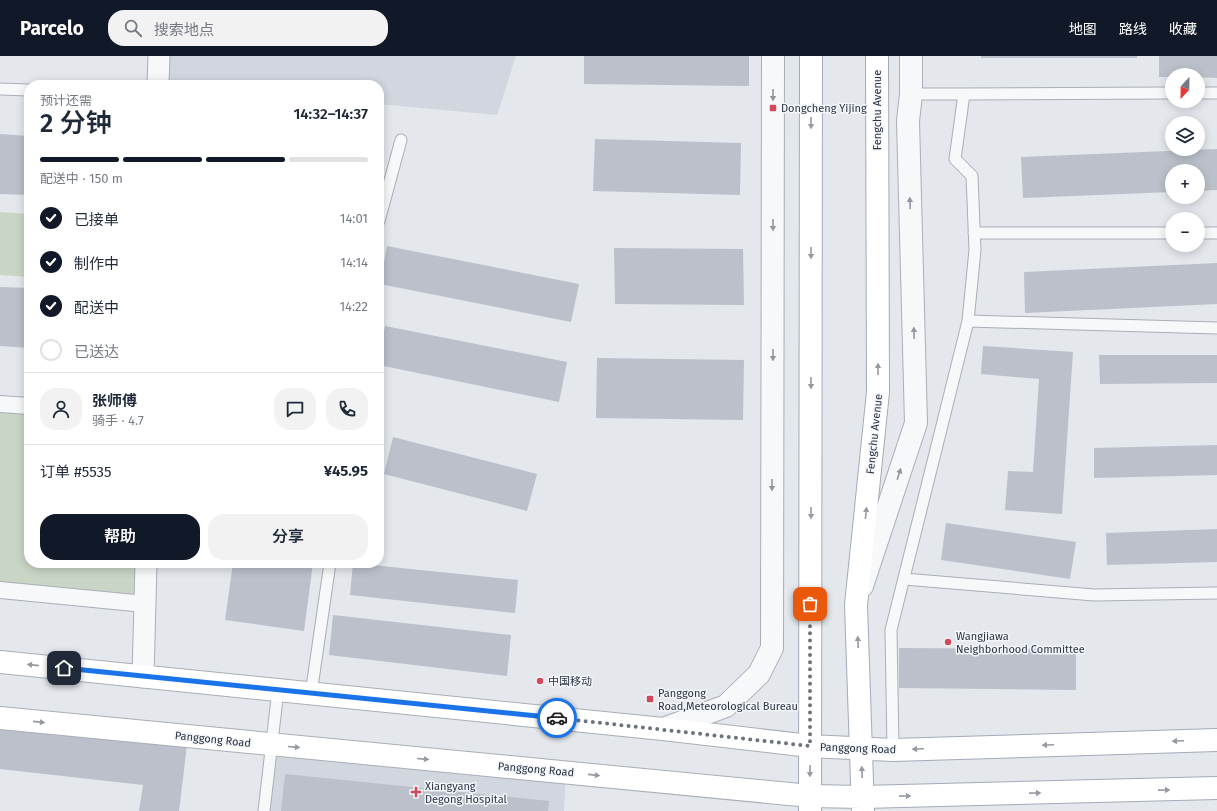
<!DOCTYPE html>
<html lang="zh">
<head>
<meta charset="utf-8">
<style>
  body { margin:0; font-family:"Fira Sans","Noto Sans SC",sans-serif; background:#f2f2f3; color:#1f2937; height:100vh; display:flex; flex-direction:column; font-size:15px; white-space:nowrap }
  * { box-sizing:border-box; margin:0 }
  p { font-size:13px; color:#747a83 }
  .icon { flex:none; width:22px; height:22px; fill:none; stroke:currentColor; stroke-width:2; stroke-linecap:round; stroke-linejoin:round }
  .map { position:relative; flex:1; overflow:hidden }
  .side { position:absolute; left:24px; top:24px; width:360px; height:488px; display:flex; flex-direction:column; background:#fff; border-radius:16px; box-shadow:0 2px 10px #0003 }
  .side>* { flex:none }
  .needle { width:26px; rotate:202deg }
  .tools { position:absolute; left:1165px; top:12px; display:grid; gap:8px }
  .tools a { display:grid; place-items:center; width:40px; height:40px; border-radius:50%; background:#fff; box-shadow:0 2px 10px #0003; font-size:20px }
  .pin { position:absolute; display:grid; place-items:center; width:34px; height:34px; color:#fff; margin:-17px; border-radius:8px; box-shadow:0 2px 6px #0006 }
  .courier { position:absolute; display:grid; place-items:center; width:40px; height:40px; margin:-20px; border:3px solid #1a73e8; border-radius:50%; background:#fff; color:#222; box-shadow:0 1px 5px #0007 }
  .overview em { font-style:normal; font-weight:600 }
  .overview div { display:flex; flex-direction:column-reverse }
  .overview { display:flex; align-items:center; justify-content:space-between; height:68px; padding:0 16px }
  h1 { font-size:26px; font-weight:600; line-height:30px }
  .bar { display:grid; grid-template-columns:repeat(4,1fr); gap:6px 4px; align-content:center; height:48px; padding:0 16px }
  .bar i { height:5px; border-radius:3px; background:#e0e1e3 }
  .bar .current { background:#111827 }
  .bar p { grid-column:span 4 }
  .line { display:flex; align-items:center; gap:10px; padding:0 16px; border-top:1px solid #e0e1e3 }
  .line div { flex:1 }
  .round { display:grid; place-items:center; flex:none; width:42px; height:42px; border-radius:16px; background:#f2f2f3 }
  ol { padding:0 16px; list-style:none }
  li { display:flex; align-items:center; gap:12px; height:44px }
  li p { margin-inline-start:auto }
  li .icon { padding:4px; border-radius:50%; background:#111827; color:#fff; stroke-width:4 }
  li:last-child { color:#747a83 }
  li i { width:22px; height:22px; border:2px solid #e0e1e3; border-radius:50% }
  .action { display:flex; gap:8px; margin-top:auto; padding:8px 16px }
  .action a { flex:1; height:46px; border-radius:16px; background:#111827; color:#fff; font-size:16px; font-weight:600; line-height:46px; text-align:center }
  .action a+a { background:#f2f2f3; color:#1f2937 }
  header { display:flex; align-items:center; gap:24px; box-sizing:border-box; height:56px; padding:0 20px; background:#111827; color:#fff }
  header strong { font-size:19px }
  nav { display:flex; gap:22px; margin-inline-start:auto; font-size:14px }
  .search { width:280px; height:36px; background:#f2f2f3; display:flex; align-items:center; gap:10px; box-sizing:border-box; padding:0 14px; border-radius:16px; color:#747a83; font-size:15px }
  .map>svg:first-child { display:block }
  .built { fill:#d2d6de }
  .green { fill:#c9d6c5 }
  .building { fill:#bbc0ca }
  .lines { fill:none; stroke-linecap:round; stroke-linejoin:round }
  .service-casing { stroke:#a9aeb7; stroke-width:13 }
  .pedestrian-casing { stroke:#a9aeb7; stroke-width:18 }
  .minor-casing { stroke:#a9aeb7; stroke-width:23 }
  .tertiary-casing { stroke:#a9aeb7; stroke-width:24 }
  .secondary-casing { stroke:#a9aeb7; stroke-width:24 }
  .primary-casing { stroke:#a3abb8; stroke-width:24 }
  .service { stroke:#f7f8fa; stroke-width:11 }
  .pedestrian { stroke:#f7f8fa; stroke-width:16 }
  .minor { stroke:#f7f8fa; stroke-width:21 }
  .tertiary { stroke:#f7f8fa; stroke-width:22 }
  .secondary { stroke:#fff; stroke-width:22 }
  .primary { stroke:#fff; stroke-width:22 }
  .oneway { fill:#9196a0 }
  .oneway2 { fill:#959aa2 }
  .done { stroke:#6c737f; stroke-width:4; stroke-dasharray:0 7.2 }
  .route { stroke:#1a73e8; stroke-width:5 }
  .poi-dot { fill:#d1495b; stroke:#f4f6f9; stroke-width:1.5 }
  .labels { text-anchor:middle; stroke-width:3; stroke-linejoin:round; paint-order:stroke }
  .poi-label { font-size:11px; fill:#2b3445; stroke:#f4f6f9; text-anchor:start }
  .street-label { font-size:11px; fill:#2b3445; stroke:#f4f6f9 }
</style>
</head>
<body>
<header>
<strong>Parcelo</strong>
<div class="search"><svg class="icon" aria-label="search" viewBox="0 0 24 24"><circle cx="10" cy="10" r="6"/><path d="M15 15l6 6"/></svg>搜索地点</div>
<nav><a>地图</a><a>路线</a><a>收藏</a></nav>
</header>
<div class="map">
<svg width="1217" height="755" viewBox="0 0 1217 755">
  <rect width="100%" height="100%" fill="#e4e7ec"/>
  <path class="built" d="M160,0h356l-19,59 -118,-11v-19h-188l-33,-3z
    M272,689l294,27 -2,39h-300z"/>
  <path class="green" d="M0,156l29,2v63l-29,-2z
    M0,348l29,2v157h117l-1,41 -145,-14z"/>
  <path class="building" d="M584,0h165v30l-165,-2z
    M981,0h156v2h-156z
    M1159,0h58v22l-19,-1v-2h-26v2h-13z
    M0,78l29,2v59l-29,-1z
    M595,83l146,4 -1,52 -147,-4z
    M1217,93v41l-19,1v-20h-26v21l-149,6 -2,-41z
    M387,190l192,38 -8,38 -191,-38z
    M614,192l129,1 1,56 -129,-1z
    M1217,207v41l-192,9 -1,-41z
    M0,231l29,1v60l-29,-2z
    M385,270l182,36 -8,40 -180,-37v-7z
    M983,290l90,6 -11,162 -57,-4 3,-39 25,1 6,-93 -58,-5z
    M1099,299h118v28l-117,1z
    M597,302l147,2 -1,60 -147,-2z
    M393,381l144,37 -10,37 -143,-37z
    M1217,389v30l-123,3v-30z
    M946,467l130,19 -6,37 -129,-19z
    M1217,473v33l-110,3 -1,-32z
    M233,507h80l-9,68 -79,-11z
    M353,507l165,17 -3,33 -165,-18z
    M333,559l178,20 -4,41 -178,-21z
    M899,592l177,1v41l-177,-2z
    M0,668l187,21 -8,66h-40l4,-26 -143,-16z
    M285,718l264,27 -1,10h-267z"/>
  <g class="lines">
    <defs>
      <path id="service" d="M0,33l29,1
        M1198,37h19
        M911,38h53
        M379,165l22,-81
        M974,177h198
        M1198,177h19
        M968,265l249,7
        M904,523l190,16 123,-2
        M311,638l19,-131
        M893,694l-2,-120 77,-309 7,-71 -3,-74 -17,-17 9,-65 208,-1
        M264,755l14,-121"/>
      <path id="pedestrian" d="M0,348l29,2
        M0,534l145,14"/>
      <path id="minor" d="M158,29l1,-29
        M143,621l3,-114"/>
      <path id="tertiary" d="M862,530l54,-163 -8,-302 3,-27v-38
        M663,673l63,-23 33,-32 13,-26 1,-592"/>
      <path id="secondary" d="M0,606l663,67 147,17
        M0,662l810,78"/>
      <path id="primary" d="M810,690l83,4 324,-10
        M810,740l53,1 354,-9
        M810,755l1,-755
        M863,755l-7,-206 22,-213 -1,-336"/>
    </defs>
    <use href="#service" class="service-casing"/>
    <use href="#pedestrian" class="pedestrian-casing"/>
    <use href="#minor" class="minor-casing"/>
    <use href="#tertiary" class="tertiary-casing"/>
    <use href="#secondary" class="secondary-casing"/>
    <use href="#primary" class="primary-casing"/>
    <use href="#service" class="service"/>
    <use href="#pedestrian" class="pedestrian"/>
    <use href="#minor" class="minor"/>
    <use href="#tertiary" class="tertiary"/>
    <use href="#secondary" class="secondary"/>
    <use href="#primary" class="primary"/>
  </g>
  <defs><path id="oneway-solid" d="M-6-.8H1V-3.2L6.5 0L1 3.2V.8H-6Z"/></defs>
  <g class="oneway">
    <use href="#oneway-solid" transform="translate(773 39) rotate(90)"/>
    <use href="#oneway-solid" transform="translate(910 147) rotate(-92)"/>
    <use href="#oneway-solid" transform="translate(773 169) rotate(90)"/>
    <use href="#oneway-solid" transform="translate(914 277) rotate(-92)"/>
    <use href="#oneway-solid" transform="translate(773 299) rotate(90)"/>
    <use href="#oneway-solid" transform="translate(899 418) rotate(-72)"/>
    <use href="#oneway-solid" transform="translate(772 429) rotate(90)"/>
  </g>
  <g class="oneway2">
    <use href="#oneway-solid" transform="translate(811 67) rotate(90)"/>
    <use href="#oneway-solid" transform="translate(811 197) rotate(90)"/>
    <use href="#oneway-solid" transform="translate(878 313) rotate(-90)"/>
    <use href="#oneway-solid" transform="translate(811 327) rotate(90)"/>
    <use href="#oneway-solid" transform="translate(811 457) rotate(90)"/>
    <use href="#oneway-solid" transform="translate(866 457) rotate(-84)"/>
    <use href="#oneway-solid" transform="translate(858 586) rotate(-92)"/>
    <use href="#oneway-solid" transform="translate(33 609) rotate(-174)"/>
    <use href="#oneway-solid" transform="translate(39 666) rotate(6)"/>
    <use href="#oneway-solid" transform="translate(1178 685) rotate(178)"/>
    <use href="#oneway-solid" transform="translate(1048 689) rotate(178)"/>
    <use href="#oneway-solid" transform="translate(294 691) rotate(5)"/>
    <use href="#oneway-solid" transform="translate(918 693) rotate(178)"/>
    <use href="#oneway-solid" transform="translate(423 703) rotate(5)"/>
    <use href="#oneway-solid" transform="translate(810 715) rotate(91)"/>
    <use href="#oneway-solid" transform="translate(862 716) rotate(-92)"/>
    <use href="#oneway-solid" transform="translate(594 719) rotate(6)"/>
    <use href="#oneway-solid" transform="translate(1164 734) rotate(-1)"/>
    <use href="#oneway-solid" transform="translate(1035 737) rotate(-1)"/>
    <use href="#oneway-solid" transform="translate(905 740) rotate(-1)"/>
  </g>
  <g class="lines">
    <path class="done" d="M557,662l253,28v-142"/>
    <path class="route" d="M64,612l493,50"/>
  </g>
  <g class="poi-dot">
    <rect x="769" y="48" width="8" height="8" rx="2"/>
    <circle cx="948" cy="586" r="4"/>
    <circle cx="540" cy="625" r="4"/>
    <rect x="646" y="639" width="8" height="8" rx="2"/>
    <path d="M414 730h4v4h4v4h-4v4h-4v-4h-4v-4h4z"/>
  </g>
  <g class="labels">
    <g class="poi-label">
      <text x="781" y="56">Dongcheng Yijing</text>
      <text x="956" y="584">Wangjiawa<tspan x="956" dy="13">Neighborhood Committee</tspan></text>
      <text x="548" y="629">中国移动</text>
      <text x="658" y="641">Panggong<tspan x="658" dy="13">Road,Meteorological Bureau</tspan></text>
      <text x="425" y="734">Xiangyang<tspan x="425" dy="13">Degong Hospital</tspan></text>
    </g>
    <g class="street-label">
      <text transform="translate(877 54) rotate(-90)" y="4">Fengchu Avenue</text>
      <text transform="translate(874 378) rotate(-84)" y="4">Fengchu Avenue</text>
      <text transform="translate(213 683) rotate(6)" y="4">Panggong Road</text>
      <text transform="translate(858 692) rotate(2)" y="4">Panggong Road</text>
      <text transform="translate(536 713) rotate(5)" y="4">Panggong Road</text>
    </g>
  </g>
</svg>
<div class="tools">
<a><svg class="needle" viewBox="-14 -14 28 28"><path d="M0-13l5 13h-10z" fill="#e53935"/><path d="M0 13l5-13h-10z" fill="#747a83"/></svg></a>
<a><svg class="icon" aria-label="layers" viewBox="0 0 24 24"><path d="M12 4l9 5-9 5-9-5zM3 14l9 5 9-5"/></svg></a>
<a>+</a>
<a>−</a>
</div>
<div class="pin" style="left:810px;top:548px;background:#ea580c"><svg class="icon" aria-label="bag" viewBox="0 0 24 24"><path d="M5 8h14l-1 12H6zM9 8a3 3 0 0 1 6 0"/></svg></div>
<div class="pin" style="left:64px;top:612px;background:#1f2937"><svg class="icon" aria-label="home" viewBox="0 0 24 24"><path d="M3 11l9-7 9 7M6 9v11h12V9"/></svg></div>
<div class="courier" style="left:557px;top:662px"><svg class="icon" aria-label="car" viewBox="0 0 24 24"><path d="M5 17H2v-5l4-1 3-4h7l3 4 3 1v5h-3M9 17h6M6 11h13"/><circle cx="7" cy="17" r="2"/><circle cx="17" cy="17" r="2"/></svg></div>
<section class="side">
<div class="overview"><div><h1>2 分钟</h1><p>预计还需</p></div><em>14:32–14:37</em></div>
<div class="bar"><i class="current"></i><i class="current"></i><i class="current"></i><i></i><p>配送中 · 150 m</p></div>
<ol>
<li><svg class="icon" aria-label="check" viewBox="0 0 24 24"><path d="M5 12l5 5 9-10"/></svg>已接单<p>14:01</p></li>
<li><svg class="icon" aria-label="check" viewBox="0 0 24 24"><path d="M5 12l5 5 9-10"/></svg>制作中<p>14:14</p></li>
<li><svg class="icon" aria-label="check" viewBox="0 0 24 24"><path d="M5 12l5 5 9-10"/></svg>配送中<p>14:22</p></li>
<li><i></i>已送达</li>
</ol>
<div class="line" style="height:72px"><a class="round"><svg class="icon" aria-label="person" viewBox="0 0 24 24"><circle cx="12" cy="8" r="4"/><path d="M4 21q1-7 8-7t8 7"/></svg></a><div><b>张师傅</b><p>骑手 · 4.7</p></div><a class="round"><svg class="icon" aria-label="chat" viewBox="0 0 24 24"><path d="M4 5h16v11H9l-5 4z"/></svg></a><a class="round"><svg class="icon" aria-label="phone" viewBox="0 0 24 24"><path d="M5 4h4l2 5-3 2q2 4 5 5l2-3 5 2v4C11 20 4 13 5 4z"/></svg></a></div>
<div class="line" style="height:52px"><div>订单 #5535</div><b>¥45.95</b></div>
<div class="action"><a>帮助</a><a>分享</a></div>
</section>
</div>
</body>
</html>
